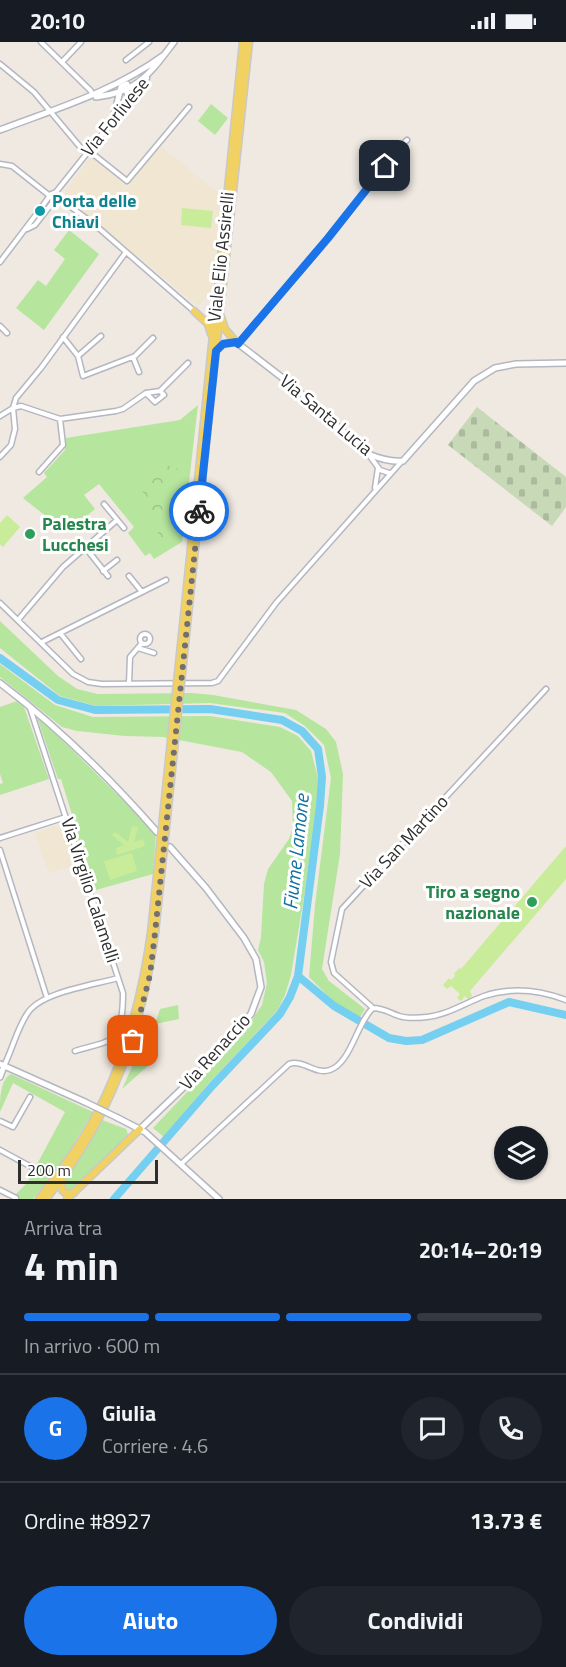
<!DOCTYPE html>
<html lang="it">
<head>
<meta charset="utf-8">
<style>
  body { margin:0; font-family:"Titillium Web",sans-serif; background:#20242c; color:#f1f3f6; height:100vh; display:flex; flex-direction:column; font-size:22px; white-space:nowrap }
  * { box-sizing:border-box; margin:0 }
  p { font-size:20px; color:#9ea1a6 }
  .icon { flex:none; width:33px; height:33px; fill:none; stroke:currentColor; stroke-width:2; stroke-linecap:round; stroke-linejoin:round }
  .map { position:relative; height:1157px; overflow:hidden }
  .sheet { display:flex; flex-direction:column; background:#171b24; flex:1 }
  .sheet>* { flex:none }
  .tools { position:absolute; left:494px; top:1084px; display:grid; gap:12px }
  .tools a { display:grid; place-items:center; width:54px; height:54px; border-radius:50%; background:#171b24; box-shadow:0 2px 4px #0004; font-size:30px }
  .scale { position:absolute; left:18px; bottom:15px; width:140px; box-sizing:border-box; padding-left:6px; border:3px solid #2e2e2e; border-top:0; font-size:16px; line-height:21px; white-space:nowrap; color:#2e2e2e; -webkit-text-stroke:4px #fff; paint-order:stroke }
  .pin { position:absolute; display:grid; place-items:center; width:51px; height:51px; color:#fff; margin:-26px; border-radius:12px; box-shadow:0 3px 9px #0006 }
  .courier { position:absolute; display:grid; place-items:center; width:60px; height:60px; margin:-30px; border:4px solid #1a73e8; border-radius:50%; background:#fff; color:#222; box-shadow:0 2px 8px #0007 }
  .head em { font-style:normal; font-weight:700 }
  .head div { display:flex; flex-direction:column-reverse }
  .head { display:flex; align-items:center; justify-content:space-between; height:102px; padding:0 24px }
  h1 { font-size:39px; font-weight:700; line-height:45px }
  .bar { display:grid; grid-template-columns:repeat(4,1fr); gap:9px 6px; align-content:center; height:72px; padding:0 24px }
  .bar i { height:8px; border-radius:4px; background:#363941 }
  .bar .active { background:#1a73e8 }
  .bar p { grid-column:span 4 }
  .line { display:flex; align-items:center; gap:15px; padding:0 24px; border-top:2px solid #363941 }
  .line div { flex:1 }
  .round { display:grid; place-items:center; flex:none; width:63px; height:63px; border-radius:32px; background:#20242c }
  .primary-button { display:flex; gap:12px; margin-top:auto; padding:12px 24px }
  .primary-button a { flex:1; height:69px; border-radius:36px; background:#1a73e8; color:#fff; font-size:24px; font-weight:700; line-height:69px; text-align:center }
  .primary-button a+a { background:#20242c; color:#f1f3f6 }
  .status { display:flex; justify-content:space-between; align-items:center; height:42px; padding:0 30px; background:#171b24; direction:ltr }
  .status svg { height:16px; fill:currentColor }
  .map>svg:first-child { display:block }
  .education { fill:#f0e6d1 }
  .green { fill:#b6e59e }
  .forest { fill:url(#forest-crowns) }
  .cemetery { fill:url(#cemetery-stones) }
  .pitch { fill:#c9ec9a }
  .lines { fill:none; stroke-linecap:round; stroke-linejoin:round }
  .river { stroke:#75cff0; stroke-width:8 }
  .street-casing { stroke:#b4b7c1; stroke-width:7 }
  .secondary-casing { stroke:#b4b7c1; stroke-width:8 }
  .primary-casing { stroke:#c9c9c9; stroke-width:9 }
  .street { stroke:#fff; stroke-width:4 }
  .secondary { stroke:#fff; stroke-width:5 }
  .primary { stroke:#f2d163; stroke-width:6 }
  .secondary-bridge-casing { stroke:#b4b7c1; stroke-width:8; stroke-linecap:butt }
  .primary-bridge-casing { stroke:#c9c9c9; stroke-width:9; stroke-linecap:butt }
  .secondary-bridge { stroke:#fff; stroke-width:5 }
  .primary-bridge { stroke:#f2d163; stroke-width:6 }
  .done { stroke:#726f6d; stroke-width:6; stroke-dasharray:0 10.8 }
  .route { stroke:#1a73e8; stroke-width:8 }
  .culture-dot { fill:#0f9aa8; stroke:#fff; stroke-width:2 }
  .leisure-dot { fill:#2e9e5b; stroke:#fff; stroke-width:2 }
  .labels { text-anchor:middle; stroke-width:6; stroke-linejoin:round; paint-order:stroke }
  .street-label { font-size:18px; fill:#2e2e2e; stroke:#fff }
  .culture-label { font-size:18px; font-weight:bold; fill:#0d838f; stroke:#fff; text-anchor:start }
  .leisure-label { font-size:18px; font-weight:bold; fill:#27864d; stroke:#fff; text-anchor:start }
  .water-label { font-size:20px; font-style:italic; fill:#0d6fa3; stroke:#fff }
</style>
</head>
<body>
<div class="status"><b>20:10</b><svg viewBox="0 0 49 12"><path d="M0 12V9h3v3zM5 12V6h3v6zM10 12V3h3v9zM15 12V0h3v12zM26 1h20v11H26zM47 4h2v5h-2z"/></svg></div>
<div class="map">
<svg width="566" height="1157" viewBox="0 0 566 1157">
  <defs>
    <pattern id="forest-crowns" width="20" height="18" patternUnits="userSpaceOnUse" patternTransform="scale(1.5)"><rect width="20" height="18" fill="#b6e59e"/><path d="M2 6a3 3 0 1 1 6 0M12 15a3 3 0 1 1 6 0" fill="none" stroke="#9dc588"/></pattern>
    <pattern id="cemetery-stones" width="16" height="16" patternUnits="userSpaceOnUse" patternTransform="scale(1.5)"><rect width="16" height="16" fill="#c8d9b8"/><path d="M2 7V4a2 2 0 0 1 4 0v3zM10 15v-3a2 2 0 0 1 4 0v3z" fill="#acbb9e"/></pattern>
  </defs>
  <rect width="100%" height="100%" fill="#efe9e1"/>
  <path class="education" d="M161,105l60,48 -9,95 -14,16 -133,-110v-5l26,-34 35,29z
    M65,781l14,41 -30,9 -14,-40z"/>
  <path class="green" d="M211,62l17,14 -13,17 -17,-14z
    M69,188l30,24 -55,76 -28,-22 22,-28 8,6 19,-27 -11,-9z
    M198,363l-16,137 -28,17 -4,-6 -5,3 -17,-23 6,-6 -35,-43 -15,11 11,14 -28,24 -44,-35 24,-21 -3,-4 21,-23 1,-12 114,-18z
    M0,579l58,55 19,13 21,5 94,-1 21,2 83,15 30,19 10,13 7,32 -3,80 -18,115 7,12 36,28 -5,8 -25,-14 -26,-26 6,-72 16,-127 -7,-33 -19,-19 -20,-13 -75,-10 -114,3 -36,-10 -60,-48z
    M0,622l55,41 38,12 117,-1 70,11 18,9 13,15 7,27 -1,28 -14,97 -12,72 -6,20 -8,16 -67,71 -46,55 -11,-9 90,-95 19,-28 5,-22 -3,-21 -6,-12 3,-13 3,-53 4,-15 21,-30 4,-12 -1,-26 -21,-29 -29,-20 -79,-15 -38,-1 -48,-5 -15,-4 -62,-50z
    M17,659l7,6 25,72 -49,16v-11l3,-1 -3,-9v-67z
    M37,675l3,1 116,115 -3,41 -57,16 -9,-25h-3l-7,-26 2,-2 -18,-58h-3z
    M178,963l1,14 -24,5 5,-15z
    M152,981l6,34 -36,32z
    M11,1032l82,38 -30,50 -30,37h-22l16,-16 38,-71 -52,-29 -13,29c0,-13 0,-32 11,-38z
    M102,1078l24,9 2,5 -2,4 -36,37 -19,16 -6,-1 -3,-6z"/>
  <path class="forest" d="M170,424l8,3 3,5 -3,6 -7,4 -11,31 14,26 -14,11 -2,-21 -17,-33 8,-22h6l8,-9z"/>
  <path class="cemetery" d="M477,365l89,70v30l-14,19 -104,-81z"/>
  <path class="pitch" d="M182,166l31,3 -2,17 -30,-3z
    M7,473l13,12 -17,20 -3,-3v-21z
    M132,784l6,1 -4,15 9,-3 2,7 -28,9 -1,-7 8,-3 -12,-10 3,-3 13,10z
    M566,804v33l-96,112 2,5 -3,4 -4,-4 -4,5 -4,-3 3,-4 -9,-8 -4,3 -4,-4 6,-7 2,2 4,-4 -1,-2 5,-6 2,1z
    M132,811l5,18 -27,9 -6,-19z"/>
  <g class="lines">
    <path class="river" d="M0,616l58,42 37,10 115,-1 72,11 20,11 16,18 4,28 -2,29 -22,170 -8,21 -10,17 -67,71 -99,114
      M298,934l36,30 55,32 17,3 16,-1 87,-38 57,13"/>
    <defs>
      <path id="street" d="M41,0l50,49 1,4
        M126,18l23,-18
        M62,20l19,-20
        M0,22l34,28 52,62
        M88,108l39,31 62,-74
        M0,122l12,2 38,30
        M60,157l34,25 100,87
        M41,166l10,-14 5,-2 91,-114
        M27,187l8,-4 18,-23h4l3,-3
        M0,220l38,-50
        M0,284l7,7
        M63,295l15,19 5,20 52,-20 18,-18
        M238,302l91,-106 68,-88 10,-10
        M78,314l23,-20
        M133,315l6,15
        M160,349l28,-28
        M0,374l13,-8 8,-2 39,13 56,-8 7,-2 23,-16 14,-2 4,4 -9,7 -9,-9
        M369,413l11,15 9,3
        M0,415l11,-12 4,-16 -2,-21 3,-10 25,-30 85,-116
        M39,430l24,-27 -3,-26
        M375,446l3,-20
        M104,462l20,24
        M85,505l23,29
        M103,529l14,-11
        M129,534l13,16
        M0,561l73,71 15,8 14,2 110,-1 6,-2 58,-78 126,-142
        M18,578l45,-53 54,-47
        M60,591l21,26
        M140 597a5 5 0 1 1 10 0a5 5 0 1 1-10 0Z
        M42,600l124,-62
        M138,606l16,5
        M129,641l1,-26 12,-14
        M30,666l93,285c0,11 -1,40 -11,46 -10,6 -26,8 -37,12
        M0,796l66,-21
        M0,808l47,148
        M373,966l-39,-35 -3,-11 11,-53 204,-220
        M4,1024c8,-16 13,-37 23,-52 13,-22 67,-29 91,-36
        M0,1079l13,6 17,-30
        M0,1108l37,20
        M181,1122l108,-100c14,-5 26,11 41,6 21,-7 27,-48 43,-62 10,0 17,5 26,8 9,3 19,2 28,1 20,-2 38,-14 57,-21 27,-9 55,-6 82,4
        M0,1148l16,8"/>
      <path id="secondary" d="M126,47l2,7 -2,8
        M96,55c43,-5 54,-24 78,-55
        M113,78l8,-33 6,-3
        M0,88c58,-22 113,-38 164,-75
        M236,300l57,44 75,68c12,5 22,8 35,7l71,-80 21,-13 21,-4 50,-1
        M0,641c58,44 109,94 157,149
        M0,1022l85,38
        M0,1035l4,-11
        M118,1076l27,14 74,67
        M140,1087l69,-66 42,-49 10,-27 -5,-28 -12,-21 -38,-50 -36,-41"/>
      <path id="primary" d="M194,269l14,13 3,10
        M221,275l4,12 11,13
        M216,308l7,-6 13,-2
        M204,381l39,-381
        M208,381l41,-381
        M62,1138c-2,11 1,15 12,13
        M39,1157c15,-21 32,-41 45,-63 38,-62 57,-132 67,-203
        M46,1157c64,-80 95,-165 109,-266
        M67,1157l73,-70"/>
    </defs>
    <use href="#street" class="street-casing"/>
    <use href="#secondary" class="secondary-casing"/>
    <use href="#primary" class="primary-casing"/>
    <use href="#street" class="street"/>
    <use href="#secondary" class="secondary"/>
    <use href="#primary" class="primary"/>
    <defs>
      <path id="secondary-bridge" d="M85,1060l33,16"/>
      <path id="primary-bridge" d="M151,891l53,-510
        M155,891l53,-510"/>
    </defs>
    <use href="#secondary-bridge" class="secondary-bridge-casing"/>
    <use href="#primary-bridge" class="primary-bridge-casing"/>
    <use href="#secondary-bridge" class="secondary-bridge"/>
    <use href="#primary-bridge" class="primary-bridge"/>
  </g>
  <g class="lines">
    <path class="done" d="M133,999l17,-66 5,-42 44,-422"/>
    <path class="route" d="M199,469l17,-160 7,-7 13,-2 2,2 90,-106 57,-72"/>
  </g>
  <circle class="culture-dot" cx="40" cy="169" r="6"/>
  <g class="leisure-dot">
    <circle cx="30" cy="492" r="6"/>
    <circle cx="532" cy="860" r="6"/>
  </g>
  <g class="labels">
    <g class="street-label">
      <text transform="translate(115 75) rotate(-51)" y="6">Via Forlivese</text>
      <text transform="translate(221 215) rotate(-84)" y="6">Viale Elio Assirelli</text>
      <text transform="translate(326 373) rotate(40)" y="6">Via Santa Lucia</text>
      <text transform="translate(404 800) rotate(-47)" y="6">Via San Martino</text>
      <text transform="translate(90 848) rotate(72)" y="6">Via Virgilio Calamelli</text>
      <text transform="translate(215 1010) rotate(-48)" y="6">Via Renaccio</text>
    </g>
    <g class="culture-label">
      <text x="52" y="165">Porta delle<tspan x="52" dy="21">Chiavi</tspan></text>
    </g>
    <g class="leisure-label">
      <text x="42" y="488">Palestra<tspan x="42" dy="21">Lucchesi</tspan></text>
      <text x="520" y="856" text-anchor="end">Tiro a segno<tspan x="520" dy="21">nazionale</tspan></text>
    </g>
    <g class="water-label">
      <text transform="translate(296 810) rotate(-84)" y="7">Fiume Lamone</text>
    </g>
  </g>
</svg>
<div class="tools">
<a><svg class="icon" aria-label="layers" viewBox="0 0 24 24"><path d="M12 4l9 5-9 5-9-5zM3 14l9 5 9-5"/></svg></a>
</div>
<div class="scale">200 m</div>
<div class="pin" style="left:133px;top:999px;background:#ea580c"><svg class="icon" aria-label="bag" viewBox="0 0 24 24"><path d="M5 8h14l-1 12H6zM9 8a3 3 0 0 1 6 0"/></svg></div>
<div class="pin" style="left:385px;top:124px;background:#1f2937"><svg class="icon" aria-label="home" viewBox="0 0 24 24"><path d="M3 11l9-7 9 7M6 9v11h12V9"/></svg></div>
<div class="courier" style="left:199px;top:469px"><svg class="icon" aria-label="bike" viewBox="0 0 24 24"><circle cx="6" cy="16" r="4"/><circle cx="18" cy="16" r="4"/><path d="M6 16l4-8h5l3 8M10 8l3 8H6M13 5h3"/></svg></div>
</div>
<section class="sheet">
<div class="head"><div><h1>4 min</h1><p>Arriva tra</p></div><em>20:14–20:19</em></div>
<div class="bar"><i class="active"></i><i class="active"></i><i class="active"></i><i></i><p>In arrivo · 600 m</p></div>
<div class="line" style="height:108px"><b class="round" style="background:#1a73e8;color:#fff">G</b><div><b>Giulia</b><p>Corriere · 4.6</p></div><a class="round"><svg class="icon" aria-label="chat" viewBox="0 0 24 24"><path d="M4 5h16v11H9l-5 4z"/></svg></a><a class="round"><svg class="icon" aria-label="phone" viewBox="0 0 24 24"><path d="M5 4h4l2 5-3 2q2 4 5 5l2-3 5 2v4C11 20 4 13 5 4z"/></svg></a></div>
<div class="line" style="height:78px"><div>Ordine #8927</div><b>13.73 €</b></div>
<div class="primary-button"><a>Aiuto</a><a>Condividi</a></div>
</section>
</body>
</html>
